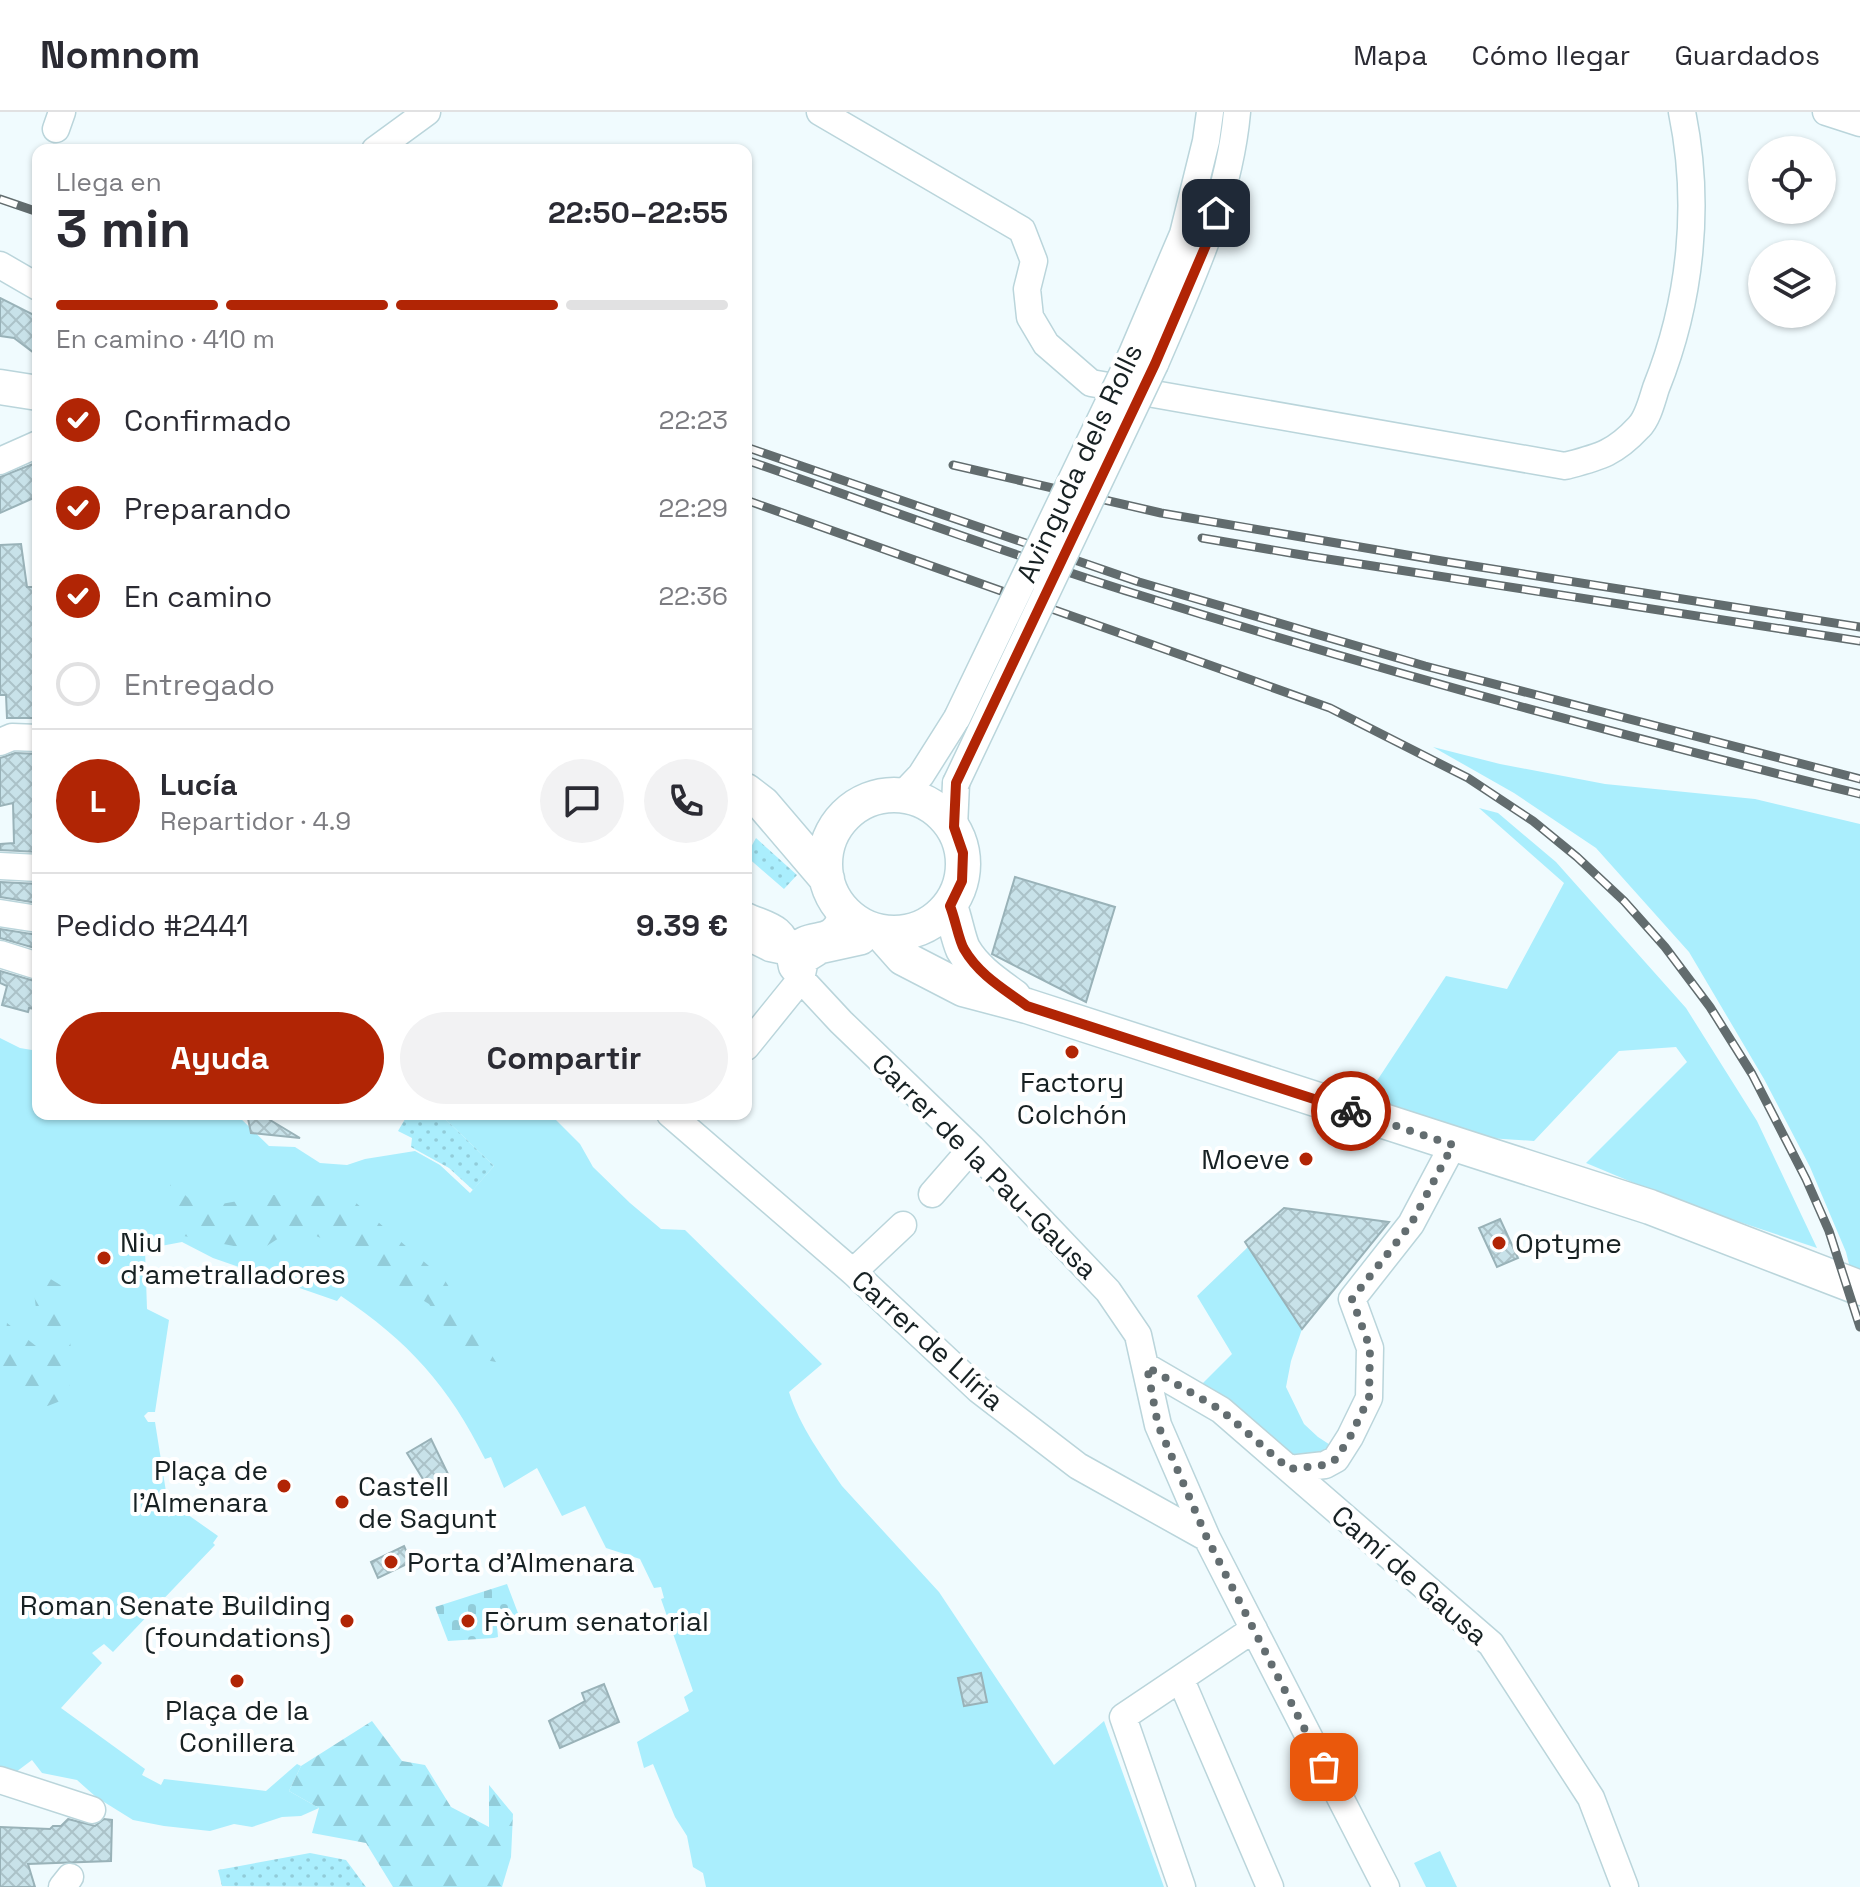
<!DOCTYPE html>
<html lang="es">
<head>
<meta charset="utf-8">
<style>
  body { margin:0; font-family:"Space Grotesk",sans-serif; background:#f2f2f3; color:#2b2b33; height:100vh; display:flex; flex-direction:column; font-size:30px; white-space:nowrap }
  * { box-sizing:border-box; margin:0 }
  p { font-size:26px; color:#7c7c81 }
  .icon { flex:none; width:44px; height:44px; fill:none; stroke:currentColor; stroke-width:2; stroke-linecap:round; stroke-linejoin:round }
  .map { position:relative; flex:1; overflow:hidden }
  .details { position:absolute; left:32px; top:32px; width:720px; height:976px; display:flex; flex-direction:column; background:#fff; border-radius:16px; box-shadow:0 2px 6px #0004 }
  .details>* { flex:none }
  .controls { position:absolute; left:1748px; top:24px; display:grid; gap:16px }
  .controls a { display:grid; place-items:center; width:88px; height:88px; border-radius:50%; background:#fff; box-shadow:0 2px 6px #0004; font-size:40px }
  .pin { position:absolute; display:grid; place-items:center; width:68px; height:68px; color:#fff; margin:-34px; border-radius:16px; box-shadow:0 4px 12px #0006 }
  .courier { position:absolute; display:grid; place-items:center; width:80px; height:80px; margin:-40px; border:6px solid #b12505; border-radius:50%; background:#fff; color:#222; box-shadow:0 2px 10px #0007 }
  .headline em { font-style:normal; font-weight:700 }
  .headline div { display:flex; flex-direction:column-reverse }
  .headline { display:flex; align-items:center; justify-content:space-between; height:136px; padding:0 24px }
  h1 { font-size:52px; font-weight:700; line-height:60px }
  .bar { display:grid; grid-template-columns:repeat(4,1fr); gap:12px 8px; align-content:center; height:96px; padding:0 24px }
  .bar i { height:10px; border-radius:6px; background:#e1e1e2 }
  .bar .on { background:#b12505 }
  .bar p { grid-column:span 4 }
  .line { display:flex; align-items:center; gap:20px; padding:0 24px; border-top:2px solid #e1e1e2 }
  .line div { flex:1 }
  .round { display:grid; place-items:center; flex:none; width:84px; height:84px; border-radius:42px; background:#f2f2f3 }
  ol { padding:0 24px; list-style:none }
  li { display:flex; align-items:center; gap:24px; height:88px }
  li p { margin-inline-start:auto }
  li .icon { padding:8px; border-radius:50%; background:#b12505; color:#fff; stroke-width:4 }
  li:last-child { color:#7c7c81 }
  li i { width:44px; height:44px; border:4px solid #e1e1e2; border-radius:50% }
  .button { display:flex; gap:16px; margin-top:auto; padding:16px 24px }
  .button a { flex:1; height:92px; border-radius:48px; background:#b12505; color:#fff; font-size:32px; font-weight:700; line-height:92px; text-align:center }
  .button a+a { background:#f2f2f3; color:#2b2b33 }
  header { display:flex; align-items:center; gap:48px; box-sizing:border-box; height:112px; padding:0 40px; background:#fff; border-bottom:2px solid #e1e1e2 }
  header strong { font-size:38px }
  nav { display:flex; gap:44px; margin-inline-start:auto; font-size:28px }
  .map>svg:first-child { display:block }
  .grass { fill:#aaeefd }
  .forest { fill:url(#forest-firs) }
  .cemetery { fill:url(#cemetery-stones) }
  .park { fill:url(#park-dots) }
  .building { fill:url(#building-cross-hatch); stroke:#99b2b8; stroke-width:2 }
  .lines { fill:none; stroke-linecap:round; stroke-linejoin:round }
  .minor-casing { stroke:#bad5db; stroke-width:29 }
  .major-casing { stroke:#bad5db; stroke-width:37 }
  .minor { stroke:#fff; stroke-width:26 }
  .major { stroke:#fff; stroke-width:34 }
  .rail-casing { stroke:#626c6e; stroke-width:9 }
  .rail { stroke:#fff; stroke-width:6; stroke-dasharray:18; stroke-linecap:butt }
  .minor-bridge-casing { stroke:#bad5db; stroke-width:29; stroke-linecap:butt }
  .minor-bridge { stroke:#fff; stroke-width:26 }
  .done { stroke:#636d70; stroke-width:8; stroke-dasharray:0 14.4 }
  .route { stroke:#b12505; stroke-width:10 }
  .poi-dot { fill:#b12505; stroke:#fff; stroke-width:3 }
  .labels { text-anchor:middle; stroke-width:8; stroke-linejoin:round; paint-order:stroke }
  .street-label { font-size:28px; fill:#172123; stroke:#fff }
  .poi-label { font-size:28px; fill:#172123; stroke:#fff; text-anchor:start }
</style>
</head>
<body>
<header>
<strong>Nomnom</strong>
<nav><a>Mapa</a><a>Cómo llegar</a><a>Guardados</a></nav>
</header>
<div class="map">
<svg width="1860" height="1775" viewBox="0 0 1860 1775">
  <defs>
    <pattern id="forest-firs" width="22" height="20" patternUnits="userSpaceOnUse" patternTransform="scale(2)"><rect width="22" height="20" fill="#aaeefd"/><path d="M5 1l3.5 6h-7zM16 11l3.5 6h-7z" fill="#92ccd9"/></pattern>
    <pattern id="cemetery-stones" width="16" height="16" patternUnits="userSpaceOnUse" patternTransform="scale(2)"><rect width="16" height="16" fill="#aaeefd"/><path d="M2 7V4a2 2 0 0 1 4 0v3zM10 15v-3a2 2 0 0 1 4 0v3z" fill="#92ccd9"/></pattern>
    <pattern id="park-dots" width="8" height="8" patternUnits="userSpaceOnUse" patternTransform="scale(2)"><rect width="8" height="8" fill="#aaeefd"/><path d="M2 2h.1M6 6h.1" fill="none" stroke="#92ccd9" stroke-width="1.8" stroke-linecap="round"/></pattern>
    <pattern id="building-cross-hatch" width="8" height="8" patternUnits="userSpaceOnUse" patternTransform="scale(2)"><rect width="8" height="8" fill="#c8e2e9"/><path d="M0 0l8 8M0 8l8-8" fill="none" stroke="#abc2c8"/></pattern>
  </defs>
  <rect width="100%" height="100%" fill="#f0fbfe"/>
  <path class="grass" d="M1433,635l67,17 105,20 150,15 105,25v451l-9,-3 -5,-20 -36,-85 -46,-88 -75,-127 -93,-104 -82,-55z
    M1479,696l19,5 58,49 130,146 71,113 60,127 -140,-47 -91,-38 101,-101 -11,-15 -57,4 -85,90 -46,-3 -129,-30 87,-132 61,13 57,-106z
    M0,926l20,10 18,3v63h198l33,32 26,1 25,16 27,2 18,-6 50,-8 25,14 30,28 24,-27 -54,-52h110l30,30 13,23 37,36 31,26 24,1 137,134 -33,28c11,35 33,64 53,94l97,106 115,173 50,-44 60,166h-458l-3,-14 -10,-6 -6,-31 -12,-19 -22,-53 -9,4 -7,-26 52,-31 -5,-14 9,-6 -32,-92 3,-1 -3,-11 -7,1 -14,-29 -34,-11 -21,-42 -23,10 -25,-48 -33,20 -13,-31 -6,2c-36,-73 -77,-118 -144,-163l-4,5 -124,-43 -31,-16 -37,7 2,60 22,11 -14,92h-7l-4,4 4,6h7l12,76 -8,10 10,9 6,-8 -1,-4 44,31 -5,7 2,2 -102,107 -9,-8 -12,9 10,10 -41,45 84,61 -3,6 19,10 3,-6 102,12 31,-27 4,2 -12,25 30,17 -18,8 -19,1 -30,10 -18,-3 -24,7 -46,-5 -31,-6 -37,-23 -19,-17 -35,-7 -10,-13 -20,15 -12,-3z
    M1248,1135l54,82 -11,32 -5,26 18,37 14,13 23,15 -52,17 -91,-81 34,-34 -35,-58z
    M1440,1739l17,36h-31l-12,-24z"/>
  <path class="forest" d="M170,1069l29,27 73,-13 76,1 96,83 52,83 -32,-6 -35,-52 -106,-65 -27,-12 -37,24 -85,-17z
    M31,1155l31,19 10,70 -4,42 -28,11 -28,-18 -12,-1v-37l3,-1 4,-29 34,27z
    M372,1609l30,40 23,4 26,42 38,20v-42l24,29 -2,43 -9,30h-109l-27,-44 -54,-10 7,-25 -30,-17 12,-25z"/>
  <path class="cemetery" d="M507,1472l14,37 -12,9 -3,-6 -9,2 1,11 -4,1 -46,3 -13,-34z"/>
  <path class="park" d="M756,726l41,37 -13,14 -38,-33z
    M408,1002h32l54,52 -21,24 -24,-22 -38,-21 1,-9 -14,-7z
    M310,1741l36,7 20,27 -144,-1 -4,-16z"/>
  <path class="building" d="M0,186l38,19v39l-24,-18 -14,-2z
    M38,350v34l-38,17v-36z
    M21,432l6,43h11v131h-31l-1,-23h-6v-150z
    M15,641l23,1v98l-38,-2v-6l14,-1 -1,-40 -13,3v-48z
    M1015,765l100,30 -29,95 -94,-48z
    M0,770l38,2v19l-38,-6z
    M0,817l38,6v14l-38,-11z
    M0,859l38,11 -3,27 -6,-1 -1,4 -26,-7 5,-19 -7,-3z
    M247,1002h13l40,24 -49,-5z
    M1284,1096l105,14 -87,107 -57,-87z
    M1500,1107l18,39 -21,9 -18,-39z
    M431,1327l17,35 -22,10 -19,-31z
    M404,1434l7,16 -33,16 -7,-16z
    M981,1561l6,29 -23,4 -6,-28z
    M604,1572l15,38 -59,26 -11,-27 36,-20 -3,-8z
    M68,1707l27,7 9,-7 8,1 -1,41 -83,3 7,23h-35v-60l50,2 3,-3h8z"/>
  <g class="lines">
    <defs>
      <path id="minor" d="M820,0l202,118 12,31 -7,28 3,28 16,27 45,39 474,83c34,-9 49,-12 74,-39 9,-9 13,-27 17,-39 35,-87 45,-184 26,-276
        M1826,0l34,11
        M56,17l6,-17
        M375,38l52,-38
        M0,153l38,22
        M1131,244l52,-122 23,-93 4,-29
        M1155,252c35,-82 74,-163 82,-252
        M0,349l38,-17
        M0,630l12,-5 26,1
        M903,682l18,-19 36,-57
        M954,715l2,-44
        M0,754l38,2
        M843,798c-11,41 -31,14 -54,42l3,15 9,12 40,43 131,126 136,143 30,44 20,90 49,113 179,349
        M0,801l38,6
        M746,804c22,10 38,10 43,36l-19,-4 -24,-12
        M0,842l38,12
        M746,935l55,-68 4,-19 16,-10 41,-9 10,-10
        M670,1002l183,158 126,118 99,76 129,72
        M932,1082l40,-46
        M853,1160l50,-47
        M1147,1255l74,43 270,234 100,154 34,89
        M1289,1357l36,-4 11,-6 14,-22 19,-39 1,-50 -18,-49 59,-75 42,-79
        M1181,1568l89,207
        M0,1668l92,30
        M62,1775l8,-10
        M1182,1775l-59,-170 131,-88"/>
      <path id="major" d="M0,275l38,6
        M746,679l17,13 64,75
        M825 752a69 69 0 1 1 138 0a69 69 0 1 1-138 0Z
        M950,794c5,13 8,32 13,43 12,21 32,34 51,48
        M880,820l23,26 60,31 64,17 623,201 210,81"/>
    </defs>
    <use href="#minor" class="minor-casing"/>
    <use href="#major" class="major-casing"/>
    <use href="#minor" class="minor"/>
    <use href="#major" class="major"/>
    <defs>
      <path id="rail" d="M0,87l38,13
        M746,335l393,135 286,84 435,113
        M746,348c130,45 259,93 390,134 239,75 481,141 724,200
        M953,353l208,48 281,48 418,66
        M746,388l584,208 138,70 65,43 44,36 47,44 41,46 45,60 42,67 54,105 23,52 31,96
        M1202,426l106,18 552,85"/>
    </defs>
    <use href="#rail" class="rail-casing"/>
    <use href="#rail" class="rail"/>
    <defs>
      <path id="minor-bridge" d="M957,606l174,-362
        M956,671l199,-419"/>
    </defs>
    <use href="#minor-bridge" class="minor-bridge-casing"/>
    <use href="#minor-bridge" class="minor-bridge"/>
  </g>
  <g class="lines">
    <path class="done" d="M1324,1655l-117,-229 -49,-113 -11,-58 74,43 68,59 36,-4 11,-6 14,-22 19,-39 1,-50 -18,-49 59,-75 42,-79 -102,-34"/>
    <path class="route" d="M1216,101l-7,25 -54,126 -199,419 -2,44 9,26 -1,28 -12,25c5,12 9,35 14,43 15,26 40,40 63,57l324,105"/>
  </g>
  <g class="poi-dot">
    <circle cx="1072" cy="940" r="8"/>
    <circle cx="1306" cy="1047" r="8"/>
    <circle cx="1499" cy="1131" r="8"/>
    <circle cx="104" cy="1146" r="8"/>
    <circle cx="284" cy="1374" r="8"/>
    <circle cx="342" cy="1390" r="8"/>
    <circle cx="391" cy="1450" r="8"/>
    <circle cx="347" cy="1509" r="8"/>
    <circle cx="468" cy="1509" r="8"/>
    <circle cx="237" cy="1569" r="8"/>
  </g>
  <g class="labels">
    <g class="street-label">
      <text transform="translate(1079 351) rotate(-65)" y="10">Avinguda dels Rolls</text>
      <text transform="translate(985 1054) rotate(45)" y="10">Carrer de la Pau-Gausa</text>
      <text transform="translate(928 1228) rotate(42)" y="10">Carrer de Llíria</text>
      <text transform="translate(1410 1463) rotate(41)" y="10">Camí de Gausa</text>
    </g>
    <g class="poi-label">
      <text x="1072" y="980" text-anchor="middle">Factory<tspan x="1072" dy="32">Colchón</tspan></text>
      <text x="1290" y="1057" text-anchor="end">Moeve</text>
      <text x="120" y="1140">Niu<tspan x="120" dy="32">d'ametralladores</tspan></text>
      <text x="1515" y="1141">Optyme</text>
      <text x="268" y="1368" text-anchor="end">Plaça de<tspan x="268" dy="32">l'Almenara</tspan></text>
      <text x="358" y="1384">Castell<tspan x="358" dy="32">de Sagunt</tspan></text>
      <text x="407" y="1460">Porta d'Almenara</text>
      <text x="331" y="1503" text-anchor="end">Roman Senate Building<tspan x="331" dy="32">(foundations)</tspan></text>
      <text x="484" y="1519">Fòrum senatorial</text>
      <text x="237" y="1608" text-anchor="middle">Plaça de la<tspan x="237" dy="32">Conillera</tspan></text>
    </g>
  </g>
</svg>
<div class="controls">
<a><svg class="icon" aria-label="locate" viewBox="0 0 24 24"><circle cx="12" cy="12" r="6"/><path d="M12 2v4M12 18v4M2 12h4M18 12h4"/></svg></a>
<a><svg class="icon" aria-label="layers" viewBox="0 0 24 24"><path d="M12 4l9 5-9 5-9-5zM3 14l9 5 9-5"/></svg></a>
</div>
<div class="pin" style="left:1324px;top:1655px;background:#ea580c"><svg class="icon" aria-label="bag" viewBox="0 0 24 24"><path d="M5 8h14l-1 12H6zM9 8a3 3 0 0 1 6 0"/></svg></div>
<div class="pin" style="left:1216px;top:101px;background:#1f2937"><svg class="icon" aria-label="home" viewBox="0 0 24 24"><path d="M3 11l9-7 9 7M6 9v11h12V9"/></svg></div>
<div class="courier" style="left:1351px;top:999px"><svg class="icon" aria-label="bike" viewBox="0 0 24 24"><circle cx="6" cy="16" r="4"/><circle cx="18" cy="16" r="4"/><path d="M6 16l4-8h5l3 8M10 8l3 8H6M13 5h3"/></svg></div>
<section class="details">
<div class="headline"><div><h1>3 min</h1><p>Llega en</p></div><em>22:50–22:55</em></div>
<div class="bar"><i class="on"></i><i class="on"></i><i class="on"></i><i></i><p>En camino · 410 m</p></div>
<ol>
<li><svg class="icon" aria-label="check" viewBox="0 0 24 24"><path d="M5 12l5 5 9-10"/></svg>Confirmado<p>22:23</p></li>
<li><svg class="icon" aria-label="check" viewBox="0 0 24 24"><path d="M5 12l5 5 9-10"/></svg>Preparando<p>22:29</p></li>
<li><svg class="icon" aria-label="check" viewBox="0 0 24 24"><path d="M5 12l5 5 9-10"/></svg>En camino<p>22:36</p></li>
<li><i></i>Entregado</li>
</ol>
<div class="line" style="height:144px"><b class="round" style="background:#b12505;color:#fff">L</b><div><b>Lucía</b><p>Repartidor · 4.9</p></div><a class="round"><svg class="icon" aria-label="chat" viewBox="0 0 24 24"><path d="M4 5h16v11H9l-5 4z"/></svg></a><a class="round"><svg class="icon" aria-label="phone" viewBox="0 0 24 24"><path d="M5 4h4l2 5-3 2q2 4 5 5l2-3 5 2v4C11 20 4 13 5 4z"/></svg></a></div>
<div class="line" style="height:104px"><div>Pedido #2441</div><b>9.39 €</b></div>
<div class="button"><a>Ayuda</a><a>Compartir</a></div>
</section>
</div>
</body>
</html>
